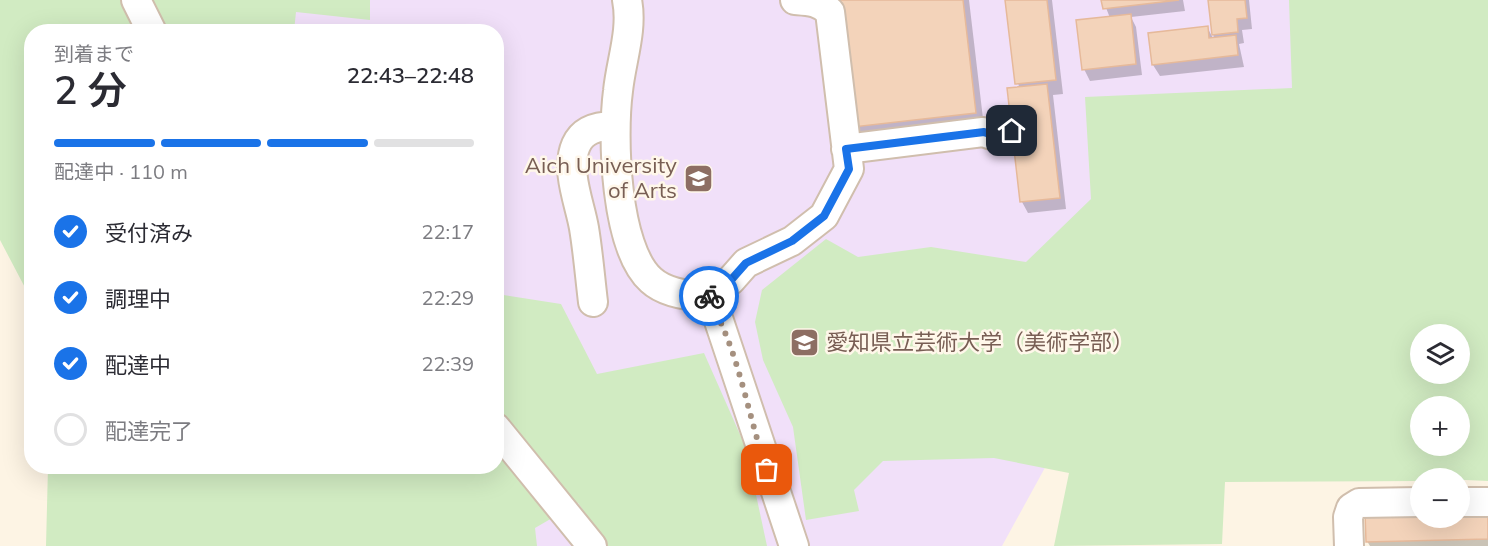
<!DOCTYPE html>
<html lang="ja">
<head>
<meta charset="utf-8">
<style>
  body { margin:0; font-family:Mulish,"Noto Sans JP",sans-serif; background:#f7f7f7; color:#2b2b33; height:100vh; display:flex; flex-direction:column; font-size:22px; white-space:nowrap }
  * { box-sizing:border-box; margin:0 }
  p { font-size:20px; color:#7c7c81 }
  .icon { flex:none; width:33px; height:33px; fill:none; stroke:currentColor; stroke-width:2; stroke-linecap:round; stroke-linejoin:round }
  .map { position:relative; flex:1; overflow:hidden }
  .sheet { position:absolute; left:24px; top:24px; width:480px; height:450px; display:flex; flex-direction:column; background:#fff; border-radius:24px; box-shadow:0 6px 24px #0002 }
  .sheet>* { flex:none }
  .buttons { position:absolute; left:1410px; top:324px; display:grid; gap:12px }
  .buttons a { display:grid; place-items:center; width:60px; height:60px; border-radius:50%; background:#fff; box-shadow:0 6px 24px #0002; font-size:30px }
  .pin { position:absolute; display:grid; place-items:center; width:51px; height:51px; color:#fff; margin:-26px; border-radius:12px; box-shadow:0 3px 9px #0006 }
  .courier { position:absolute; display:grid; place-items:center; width:60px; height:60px; margin:-30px; border:4px solid #1a73e8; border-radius:50%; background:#fff; color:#222; box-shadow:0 2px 8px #0007 }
  .overview em { font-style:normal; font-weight:600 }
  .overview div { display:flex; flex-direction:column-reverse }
  .overview { display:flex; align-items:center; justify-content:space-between; height:102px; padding:0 30px }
  h1 { font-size:39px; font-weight:600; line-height:45px }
  .bar { display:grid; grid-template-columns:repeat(4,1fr); gap:9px 6px; align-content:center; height:72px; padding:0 30px }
  .bar i { height:8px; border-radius:4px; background:#e1e1e2 }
  .bar .selected { background:#1a73e8 }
  .bar p { grid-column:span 4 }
  ol { padding:0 30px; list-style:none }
  li { display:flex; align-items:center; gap:18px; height:66px }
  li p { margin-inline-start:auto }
  li .icon { padding:6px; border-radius:50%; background:#1a73e8; color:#fff; stroke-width:4 }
  li:last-child { color:#7c7c81 }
  li i { width:33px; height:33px; border:3px solid #e1e1e2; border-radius:50% }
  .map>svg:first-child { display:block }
  .education { fill:#f1e0f9 }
  .green { fill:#d1ebc2; fill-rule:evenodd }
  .shadow { fill:#0003 }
  .building { fill:#f3d3ba; stroke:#e6b99a; stroke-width:1.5 }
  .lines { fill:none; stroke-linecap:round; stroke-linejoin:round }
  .minor-casing { stroke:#d0bead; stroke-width:32 }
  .minor { stroke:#fff; stroke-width:28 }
  .done { stroke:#a5907f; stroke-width:6; stroke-dasharray:0 10.8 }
  .route { stroke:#1a73e8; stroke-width:8 }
  .labels { text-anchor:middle; stroke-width:5; stroke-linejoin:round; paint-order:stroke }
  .education-label { font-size:22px; fill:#785e54; stroke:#fff7ea; text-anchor:end }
</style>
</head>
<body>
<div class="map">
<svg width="1488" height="546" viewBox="0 0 1488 546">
  <rect width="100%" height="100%" fill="#fdf4e4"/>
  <path class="education" d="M111,0h1377l-306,218 -180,328h-486l-20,-80v-434l-369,-1z"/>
  <path class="green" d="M0,0h370v20l-74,-8 -2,19 -262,1 -1,267 -31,-59z
    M1289,0h199v481l-68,-3v3l-195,1 -3,62 -168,2 15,-73 -75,-15 -111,3 -29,29 5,21 -53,9 -13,-93 -30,-67 -8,-38 7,-32 64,-51 32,18 73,-10 95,15 65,-63 -6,-102 207,-9zM1460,334v40h-40v-40zM1420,406h40v40h-40z
    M497,294l64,10 36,70 107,-21 42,95 21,98h-159l-30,-43 -43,25 2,18h-491l2,-79 448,-1z"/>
  <path class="shadow" d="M840,0h129l15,127 -121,14 -8,-15z
    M1007,0h45l11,94 -10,1 13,114 -38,4 -6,-11 -3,-114z
    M1103,0h80l2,11 -54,6 5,10 6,48 -52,6 -6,-12 26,-51z
    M1210,0h39l3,29 -10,1 2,13 -5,1 5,23 -84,9 -7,-11 -3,-31 57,-7 7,13z
    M1488,510v36h-118l-3,-5 53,-29v6h40v-7z"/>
  <path class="building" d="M838,0h125l13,113 -123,14z
    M1005,0h42l9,80 -41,4z
    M1101,0h78l-76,9z
    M1208,0h37l2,18 -10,1 1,13 -26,3z
    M1131,14l5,50 -54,6 -6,-50z
    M1208,26l1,12 27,-3 2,20 -86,10 -4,-32z
    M1047,84l13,114 -40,4 -13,-114z
    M1488,509v30l-122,3 -1,-30 55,-1v7h40v-8z"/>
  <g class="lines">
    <defs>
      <path id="minor" d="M136,0l16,32
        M627,0c6,30 -6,61 -9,91 -6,45 -3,157 33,189 14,13 37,16 56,17l9,15 78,234
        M846,149l137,-17 9,3 20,-4
        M707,297l24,-17 15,-17 46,-22 32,-25 25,-47 -19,-157c-11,-11 -21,-11 -35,-12
        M593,302c-3,-25 -5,-50 -9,-74 -4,-24 -19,-58 -8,-83 7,-16 22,-19 38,-19
        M496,428l96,118
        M1460,502h28
        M1349,546l-1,-29 3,-9 8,-5 61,-1"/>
    </defs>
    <use href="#minor" class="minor-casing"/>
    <use href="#minor" class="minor"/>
  </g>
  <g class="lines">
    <path class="done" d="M709,296l-2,1c32,51 40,117 60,173"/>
    <path class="route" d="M709,296l22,-16 15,-17 46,-22 32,-25 25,-47 -3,-20 138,-17 8,3 20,-4"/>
  </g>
  <defs>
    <symbol id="university-square" viewBox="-11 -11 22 22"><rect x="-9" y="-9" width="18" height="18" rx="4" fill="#8d6e63" stroke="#fff7ea"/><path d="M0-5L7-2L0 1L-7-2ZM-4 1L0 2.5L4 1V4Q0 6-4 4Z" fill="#fff"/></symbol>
  </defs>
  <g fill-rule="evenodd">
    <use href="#university-square" x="682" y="162" width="33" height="33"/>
    <use href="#university-square" x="788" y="326" width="33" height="33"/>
  </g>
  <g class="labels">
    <g class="education-label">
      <text x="677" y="173">Aich University<tspan x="677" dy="25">of Arts</tspan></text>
      <text x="826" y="350" text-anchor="start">愛知県立芸術大学（美術学部）</text>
    </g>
  </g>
</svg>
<div class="buttons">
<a><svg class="icon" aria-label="layers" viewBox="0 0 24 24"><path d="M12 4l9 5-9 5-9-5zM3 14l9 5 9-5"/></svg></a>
<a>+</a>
<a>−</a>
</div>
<div class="pin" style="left:767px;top:470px;background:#ea580c"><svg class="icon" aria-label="bag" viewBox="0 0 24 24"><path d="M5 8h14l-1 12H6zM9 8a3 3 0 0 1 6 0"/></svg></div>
<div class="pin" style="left:1012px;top:131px;background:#1f2937"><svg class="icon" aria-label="home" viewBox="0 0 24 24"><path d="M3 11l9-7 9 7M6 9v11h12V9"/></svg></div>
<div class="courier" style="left:709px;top:296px"><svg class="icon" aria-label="bike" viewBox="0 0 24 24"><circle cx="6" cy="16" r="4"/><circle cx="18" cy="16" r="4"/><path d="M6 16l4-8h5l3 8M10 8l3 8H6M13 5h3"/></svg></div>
<section class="sheet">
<div class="overview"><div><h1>2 分</h1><p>到着まで</p></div><em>22:43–22:48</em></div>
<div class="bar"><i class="selected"></i><i class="selected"></i><i class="selected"></i><i></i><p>配達中 · 110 m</p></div>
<ol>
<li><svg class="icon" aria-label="check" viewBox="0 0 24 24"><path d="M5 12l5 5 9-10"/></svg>受付済み<p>22:17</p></li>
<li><svg class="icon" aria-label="check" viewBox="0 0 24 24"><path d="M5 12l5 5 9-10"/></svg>調理中<p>22:29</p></li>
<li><svg class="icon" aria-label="check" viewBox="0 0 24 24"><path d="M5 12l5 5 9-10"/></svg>配達中<p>22:39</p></li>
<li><i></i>配達完了</li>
</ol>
</section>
</div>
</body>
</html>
